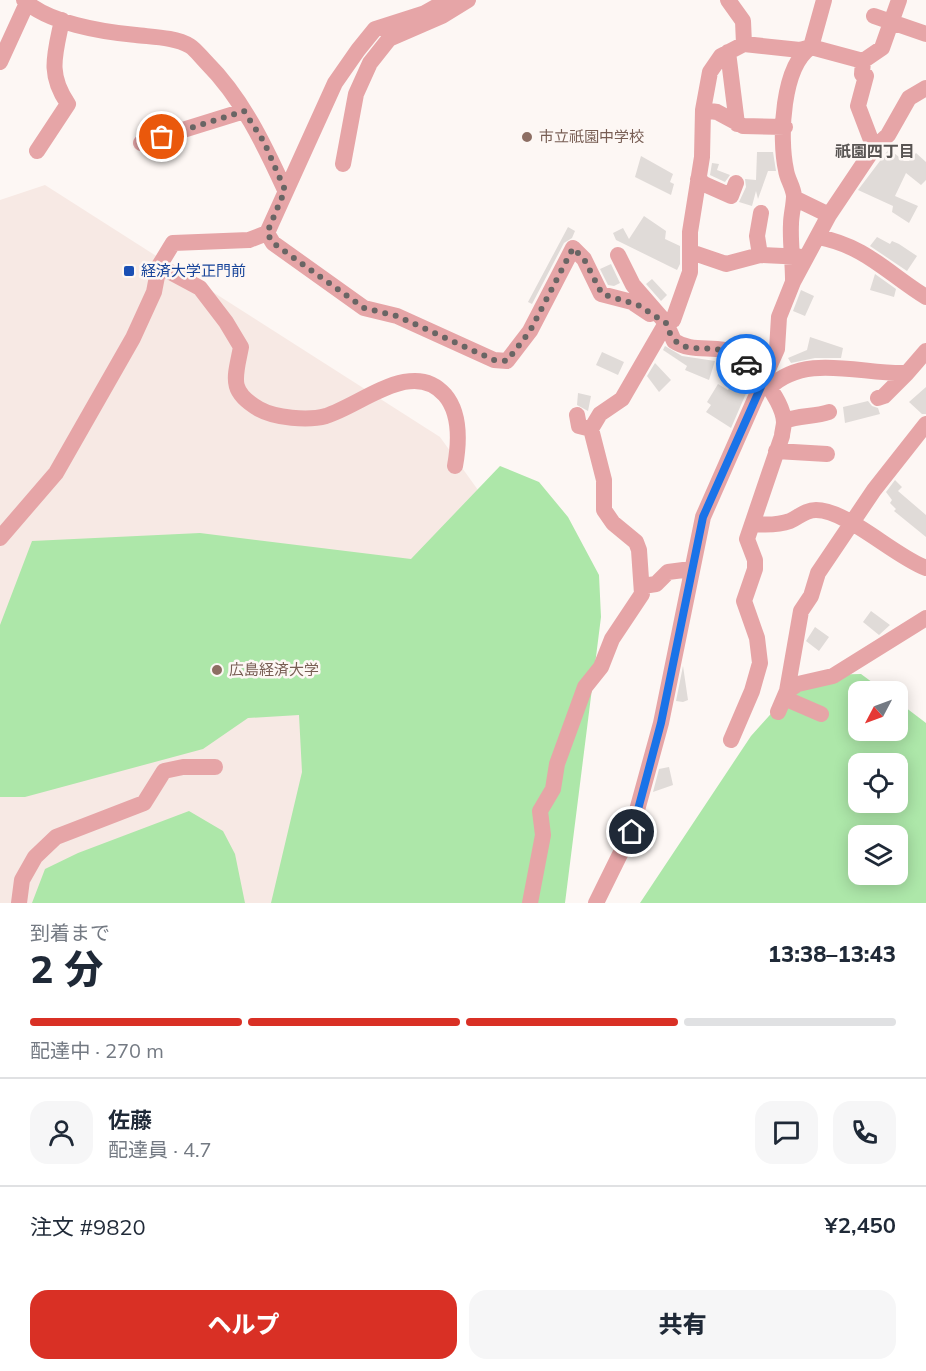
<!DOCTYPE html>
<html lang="ja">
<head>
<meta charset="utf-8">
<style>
  body { margin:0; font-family:Mulish,"Noto Sans JP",sans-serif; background:#f6f6f7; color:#1f2937; height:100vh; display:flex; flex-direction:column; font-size:22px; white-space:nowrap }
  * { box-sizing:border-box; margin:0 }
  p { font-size:20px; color:#747a83 }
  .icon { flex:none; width:33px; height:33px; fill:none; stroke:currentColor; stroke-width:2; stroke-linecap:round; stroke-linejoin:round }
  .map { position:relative; height:903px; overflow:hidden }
  .side { display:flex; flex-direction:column; background:#fff; flex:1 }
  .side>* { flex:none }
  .needle { width:39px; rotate:229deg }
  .fabs { position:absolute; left:848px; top:681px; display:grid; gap:12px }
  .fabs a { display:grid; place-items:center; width:60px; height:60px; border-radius:12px; background:#fff; box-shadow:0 3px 15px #0003; font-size:30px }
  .pin { position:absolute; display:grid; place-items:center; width:51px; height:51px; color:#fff; margin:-26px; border:3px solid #fff; border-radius:50%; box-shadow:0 2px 6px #0007 }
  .courier { position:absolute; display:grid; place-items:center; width:60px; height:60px; margin:-30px; border:4px solid #1a73e8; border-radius:50%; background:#fff; color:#222; box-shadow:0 2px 8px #0007 }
  .head em { font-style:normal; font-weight:800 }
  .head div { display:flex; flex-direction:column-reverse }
  .head { display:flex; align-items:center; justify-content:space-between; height:102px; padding:0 30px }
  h1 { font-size:39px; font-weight:800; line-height:45px }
  .bar { display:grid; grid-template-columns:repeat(4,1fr); gap:9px 6px; align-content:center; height:72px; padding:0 30px }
  .bar i { height:8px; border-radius:4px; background:#e0e1e3 }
  .bar .active { background:#d93025 }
  .bar p { grid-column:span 4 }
  .line { display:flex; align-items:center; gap:15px; padding:0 30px; border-top:2px solid #e0e1e3 }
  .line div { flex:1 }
  .round { display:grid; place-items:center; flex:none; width:63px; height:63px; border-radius:18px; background:#f6f6f7 }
  .primary-button { display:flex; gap:12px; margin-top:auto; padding:12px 30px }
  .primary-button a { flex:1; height:69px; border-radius:18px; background:#d93025; color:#fff; font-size:24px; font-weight:800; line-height:69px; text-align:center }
  .primary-button a+a { background:#f6f6f7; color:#1f2937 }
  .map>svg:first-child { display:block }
  .built { fill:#f7e9e4 }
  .green { fill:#ade7a9; fill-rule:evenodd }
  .building { fill:#e0dbd8 }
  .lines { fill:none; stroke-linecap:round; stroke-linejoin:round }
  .minor { stroke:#e6a5a7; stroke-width:16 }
  .done { stroke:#696564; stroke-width:6; stroke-dasharray:0 10.8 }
  .route { stroke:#1a73e8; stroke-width:8 }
  .education-dot { fill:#8d6e63; stroke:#fdf7f4; stroke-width:2 }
  .transit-dot { fill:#1a4fb4; stroke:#fdf7f4; stroke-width:2 }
  .labels { text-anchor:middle; stroke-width:5; stroke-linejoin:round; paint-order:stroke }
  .education-label { font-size:15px; fill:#785e54; stroke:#fdf7f4; text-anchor:start }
  .transit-label { font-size:15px; fill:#164399; stroke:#fdf7f4; text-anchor:start }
  .neighbourhood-label { font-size:16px; font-weight:bold; fill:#585452; stroke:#fdf7f4 }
</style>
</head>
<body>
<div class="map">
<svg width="926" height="903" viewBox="0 0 926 903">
  <rect width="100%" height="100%" fill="#fdf7f4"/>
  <path class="built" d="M45,185l395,252 63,88 -186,378h-317v-703z"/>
  <path class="green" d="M500,466l39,16 29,35 31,58 2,42 -36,286h-294l31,-131 -3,-57 -51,3 -45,31 -178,48h-25v-172l32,-84 168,-8 211,26z
    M861,674l23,17 -26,1v38h39v-29l29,22v180h-286l111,-167 35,-39 31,-22zM858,764h39v38h-39zM858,836h39v38h-39z
    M189,811l34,20 12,23 10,49h-213l13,-34 33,-16z"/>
  <path class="building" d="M889,149l15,12h5l7,-8 10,9v18l-5,5 -15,-12 -11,23 23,10 -9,17 -17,-11 1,-6 -35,-16z
    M757,152h16l3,19h-8l-10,28 -2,-8 -4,15 -13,-4 7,-15 -1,-8 11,1z
    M641,156l32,18 -3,8 4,2 -3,11 -36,-18z
    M712,163l7,1 -2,6 13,5 -5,7 -15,-7z
    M644,216l22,15 -1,8 15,7v18l-3,6 -61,-30 -3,-7 10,-5 6,11z
    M568,227l7,4 -3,7 -8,5 -32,61 -4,-2z
    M877,237l13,7 2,-3 7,3 18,12 -10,15 -37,-25z
    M611,264l9,19 -6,3 -6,-1 -8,-16z
    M875,274l21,15 -2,8 -24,-7z
    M652,279l15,16 -6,6 -15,-17z
    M801,290l13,6 -9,20 -12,-5z
    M810,337l33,11 -2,10h-26l-24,5 -3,-5 19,-8z
    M665,346l17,10 33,5 -6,19 -24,-10 2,-4 -24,-16z
    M602,352l22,10 -6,13 -22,-10z
    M655,363l16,17 -12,12 -12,-16z
    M739,371l12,11 -20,46 -25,-16 5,-7 -4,-3 11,-18 10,6z
    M926,387v27h-4l-13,-12z
    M578,393l13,3 -3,15 -11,-6z
    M868,401l4,5 6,2 2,6 -35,9 -2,-16z
    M895,480l7,7 -4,4 28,24v22l-32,-26 2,-2 -6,-6 2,-3 -6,-8z
    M871,611l19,14 -11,10 -16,-13z
    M815,627l14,10 -10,14 -13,-10z
    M683,666l5,34 -5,2 -7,-1z
    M669,767l4,18 -20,7 6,-23z"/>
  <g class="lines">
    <path class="minor" d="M24,0c24,23 78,32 112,35 16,2 39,2 54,11 5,3 11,11 16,16 36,36 58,82 79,128
      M728,0l15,21 1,23
      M874,16l52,18
      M728,52l9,72
      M863,61l-1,13 4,2 -8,30 16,42
      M0,62l27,-59
      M703,110l14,2 26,14 42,1
      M141,143l103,-32
      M37,151l31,-47c-21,-30 -13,-50 -6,-84
      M343,164l13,-70 14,-31 19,-24 53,-23 26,-16
      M698,179l6,5 27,12 5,-13
      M794,198l35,17
      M267,233l6,10 91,65 33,8 97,44 13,1 23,-30 43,-83 11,11 17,35 31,8 18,12
      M818,237c48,9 69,36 108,60
      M691,252l35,12 34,-9 44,2
      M618,255l15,30 33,38 8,18c15,10 33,6 50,9 23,5 59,48 60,72 0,5 -2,10 -2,14l-35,103 8,21v9l-11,32 13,37 3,25 -8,28 -21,49
      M760,255l-3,-19 4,-23
      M159,266l41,22 26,34 15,25c-6,31 -13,44 18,62 16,9 49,12 67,7 37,-12 87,-58 119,-21 16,19 14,49 10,71
      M793,280c0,-19 -3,-38 -2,-56 0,-9 3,-19 3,-28 -1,-10 -7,-17 -8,-26 -7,-32 -4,-104 25,-123l52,14 19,-13 17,-48
      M769,388c36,-36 93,-13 138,-15l19,-22
      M878,398l6,-2 23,-23
      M577,415l2,11 12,3
      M784,421c15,-6 30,-4 45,-9
      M776,451l51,3
      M753,524c12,1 26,1 37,-3 9,-4 15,-11 26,-11 31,0 78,46 110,58
      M0,538l56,-65 77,-135 21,-46 5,-26 14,-23 76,-3 18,-7 68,-150 23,-33 17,-21 50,-16 23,-13
      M643,586l13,-2 12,-12 23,-3
      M787,691l11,-7 35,-8 93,-58
      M784,698l37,16
      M778,712l9,-21 14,-80 10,-15 7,-23 56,-83 52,-66
      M19,903l3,-23 13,-23 21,-20 88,-34 20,-32 19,-4h32
      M530,903l13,-68 -3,-24 13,-22 4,-25 28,-77 16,-20 11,-28 30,-45 -3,-44 -3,-8 -23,-19 -9,-13v-30l-13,-51 9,-15 22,-15 44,-76 7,-3 17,-48v-40l12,-75 1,-47 7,-38 11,-16 23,-12 56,6 11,-3 13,-47
      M596,903l35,-71 30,-109 42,-206 74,-168 2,-32 14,-35 36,-67 45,-67 14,-13 21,-37 17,-10"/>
  </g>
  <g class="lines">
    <path class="done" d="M162,137l82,-26 20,31 21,48 -18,43 6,10 91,65 33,8 97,44 13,1 23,-30 43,-83 11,11 18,35 36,11 28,18c10,35 33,21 60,28 8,2 14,8 20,13"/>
    <path class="route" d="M632,832l29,-109 42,-206 61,-137 -18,-16"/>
  </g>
  <g class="education-dot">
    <circle cx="527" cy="137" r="6"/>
    <circle cx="217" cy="670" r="6"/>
  </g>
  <rect class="transit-dot" x="123" y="265" width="12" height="12" rx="3"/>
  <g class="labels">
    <g class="education-label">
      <text x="539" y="142">市立祇園中学校</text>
      <text x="229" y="675">広島経済大学</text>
    </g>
    <g class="transit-label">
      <text x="141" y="276">経済大学正門前</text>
    </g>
    <g class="neighbourhood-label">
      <text x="875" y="157">祇園四丁目</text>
    </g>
  </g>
</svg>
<div class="fabs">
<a><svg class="needle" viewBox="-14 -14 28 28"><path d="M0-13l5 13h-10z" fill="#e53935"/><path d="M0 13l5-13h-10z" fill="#747a83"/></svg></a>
<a><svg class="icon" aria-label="locate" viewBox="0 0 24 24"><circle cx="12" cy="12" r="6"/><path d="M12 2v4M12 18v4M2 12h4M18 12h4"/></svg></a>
<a><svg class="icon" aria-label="layers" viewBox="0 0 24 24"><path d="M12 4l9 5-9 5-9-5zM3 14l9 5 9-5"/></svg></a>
</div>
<div class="pin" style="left:162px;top:137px;background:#ea580c"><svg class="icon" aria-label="bag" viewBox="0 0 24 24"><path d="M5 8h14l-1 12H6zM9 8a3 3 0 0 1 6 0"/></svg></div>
<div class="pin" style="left:632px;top:832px;background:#1f2937"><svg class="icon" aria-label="home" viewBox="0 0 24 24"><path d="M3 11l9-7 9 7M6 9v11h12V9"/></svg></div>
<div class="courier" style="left:746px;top:364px"><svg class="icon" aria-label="car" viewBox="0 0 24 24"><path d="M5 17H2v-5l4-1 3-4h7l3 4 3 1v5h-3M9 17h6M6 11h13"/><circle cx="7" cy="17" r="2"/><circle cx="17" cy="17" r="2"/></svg></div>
</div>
<section class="side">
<div class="head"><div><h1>2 分</h1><p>到着まで</p></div><em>13:38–13:43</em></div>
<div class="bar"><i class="active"></i><i class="active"></i><i class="active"></i><i></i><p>配達中 · 270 m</p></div>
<div class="line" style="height:108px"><a class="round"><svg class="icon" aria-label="person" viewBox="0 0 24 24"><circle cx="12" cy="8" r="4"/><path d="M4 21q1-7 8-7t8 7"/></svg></a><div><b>佐藤</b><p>配達員 · 4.7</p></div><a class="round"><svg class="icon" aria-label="chat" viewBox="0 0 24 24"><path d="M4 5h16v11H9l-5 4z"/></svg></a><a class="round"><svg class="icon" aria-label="phone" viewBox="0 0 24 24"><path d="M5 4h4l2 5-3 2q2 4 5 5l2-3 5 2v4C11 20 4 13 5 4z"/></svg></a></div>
<div class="line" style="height:78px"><div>注文 #9820</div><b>¥2,450</b></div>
<div class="primary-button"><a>ヘルプ</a><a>共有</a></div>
</section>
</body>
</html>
